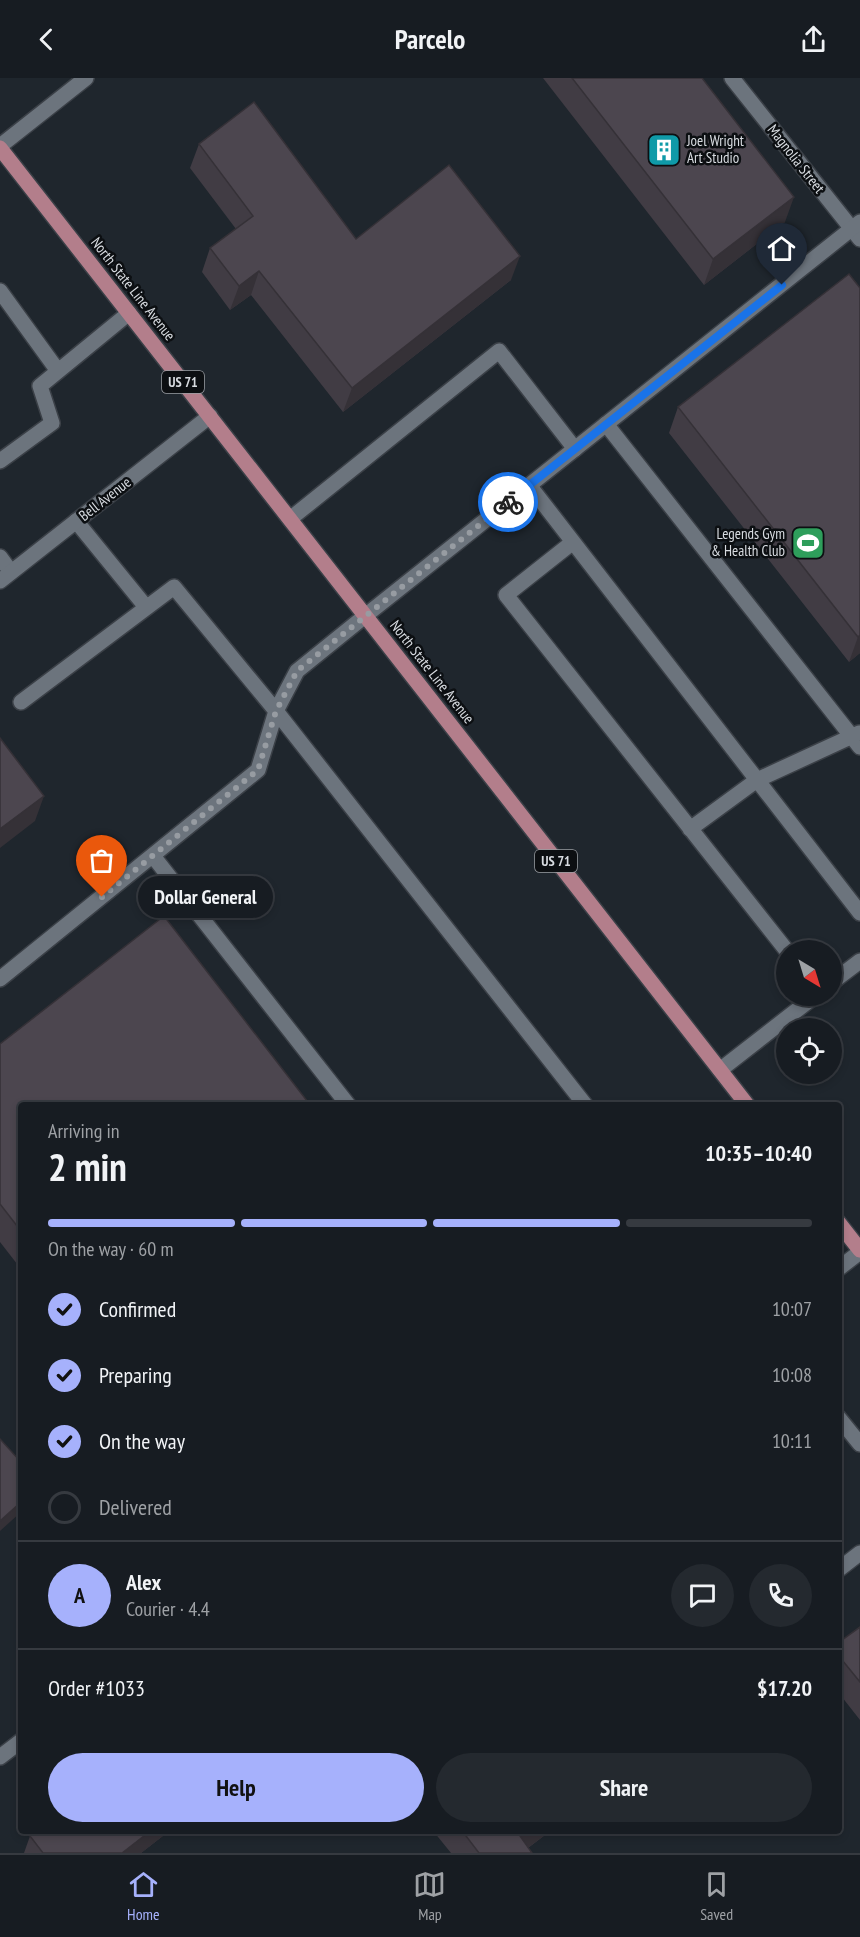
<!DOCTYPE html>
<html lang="en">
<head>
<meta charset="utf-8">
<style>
  body { margin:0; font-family:"PT Sans Narrow",sans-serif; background:#24292f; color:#f1f3f6; height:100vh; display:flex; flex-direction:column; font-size:22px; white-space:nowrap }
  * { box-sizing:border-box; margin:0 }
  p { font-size:20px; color:#9ea1a5 }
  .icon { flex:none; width:33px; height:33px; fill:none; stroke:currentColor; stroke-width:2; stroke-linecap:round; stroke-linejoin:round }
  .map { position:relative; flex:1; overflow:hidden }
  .sheet { position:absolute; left:18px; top:1024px; width:824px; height:732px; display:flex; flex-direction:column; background:#171c22; border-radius:6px; box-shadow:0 3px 9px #0003,0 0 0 2px #363a40 }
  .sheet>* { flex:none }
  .needle { width:39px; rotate:142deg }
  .fabs { position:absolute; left:776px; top:862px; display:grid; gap:12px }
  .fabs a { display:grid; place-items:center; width:66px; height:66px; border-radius:50%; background:#171c22; box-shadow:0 3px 9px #0003,0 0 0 2px #363a40; font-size:30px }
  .pin { position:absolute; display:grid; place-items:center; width:51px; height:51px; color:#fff; margin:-62px -26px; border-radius:50% 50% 50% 0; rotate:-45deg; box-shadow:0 0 6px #0007 }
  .pin .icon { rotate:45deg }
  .courier { position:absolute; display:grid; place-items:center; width:60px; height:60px; margin:-30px; border:4px solid #1a73e8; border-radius:50%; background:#fff; color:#222; box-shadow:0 2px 8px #0007 }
  .bubble { position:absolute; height:42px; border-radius:21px; background:#171c22; box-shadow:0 3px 9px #0003,0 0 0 2px #363a40; font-size:20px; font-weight:700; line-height:42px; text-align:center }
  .headline em { font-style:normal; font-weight:700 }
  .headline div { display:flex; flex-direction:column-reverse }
  .headline { display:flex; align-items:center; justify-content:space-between; height:102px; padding:0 30px }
  h1 { font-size:39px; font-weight:700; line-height:45px }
  .bar { display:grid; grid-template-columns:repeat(4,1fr); gap:9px 6px; align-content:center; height:72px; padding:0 30px }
  .bar i { height:8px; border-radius:4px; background:#363a40 }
  .bar .selected { background:#a6b1fc }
  .bar p { grid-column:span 4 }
  .line { display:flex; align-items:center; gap:15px; padding:0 30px; border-top:2px solid #363a40 }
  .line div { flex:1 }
  .round { display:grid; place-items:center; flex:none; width:63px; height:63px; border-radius:32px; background:#24292f }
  ol { padding:0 30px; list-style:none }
  li { display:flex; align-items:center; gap:18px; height:66px }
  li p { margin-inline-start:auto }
  li .icon { padding:6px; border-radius:50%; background:#a6b1fc; color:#111; stroke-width:4 }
  li:last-child { color:#9ea1a5 }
  li i { width:33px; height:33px; border:3px solid #363a40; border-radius:50% }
  .action { display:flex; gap:12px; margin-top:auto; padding:12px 30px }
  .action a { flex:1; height:69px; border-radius:36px; background:#a6b1fc; color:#111; font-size:24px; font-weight:700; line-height:69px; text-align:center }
  .action a+a { background:#24292f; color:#f1f3f6 }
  header { display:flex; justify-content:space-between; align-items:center; height:78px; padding:0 30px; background:#171c22; font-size:27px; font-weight:700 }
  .tabs { display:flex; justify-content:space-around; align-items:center; height:84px; border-top:2px solid #363a40; background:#171c22; font-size:16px; color:#9ea1a5 }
  .tabs a { display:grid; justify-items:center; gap:3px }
  .tabs .selected { color:#a6b1fc }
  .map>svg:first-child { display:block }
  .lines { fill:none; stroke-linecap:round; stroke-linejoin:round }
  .service-casing { stroke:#3b4047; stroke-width:18 }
  .minor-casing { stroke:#3b4047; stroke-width:18 }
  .tertiary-casing { stroke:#3b4047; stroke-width:18 }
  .primary-casing { stroke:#3b4047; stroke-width:18 }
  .service { stroke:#6c747d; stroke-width:15 }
  .minor { stroke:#6c747d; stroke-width:15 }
  .tertiary { stroke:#6c747d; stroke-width:15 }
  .primary { stroke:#b37e8b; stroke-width:15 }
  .wall { fill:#413c44 }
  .shaded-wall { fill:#353137 }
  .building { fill:#4c464f; stroke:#353137; stroke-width:1.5 }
  .done { stroke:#979ca2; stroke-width:6; stroke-dasharray:0 10.8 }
  .route { stroke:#1a73e8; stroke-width:8 }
  .labels { text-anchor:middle; stroke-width:5; stroke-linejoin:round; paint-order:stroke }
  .shield { fill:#0c0f12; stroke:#9b9ea3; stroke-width:1.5 }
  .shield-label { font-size:14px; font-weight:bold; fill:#d8dce1 }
  .poi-label { font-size:15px; fill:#d8dce1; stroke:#0c0f12; text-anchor:start }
  .street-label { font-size:15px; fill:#d8dce1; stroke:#0c0f12 }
</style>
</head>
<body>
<header><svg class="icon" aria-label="back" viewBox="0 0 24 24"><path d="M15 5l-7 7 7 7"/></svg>Parcelo<svg class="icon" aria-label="share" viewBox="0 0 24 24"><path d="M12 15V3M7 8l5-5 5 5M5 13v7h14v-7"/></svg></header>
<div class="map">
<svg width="860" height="1775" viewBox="0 0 860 1775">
  <rect width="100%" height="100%" fill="#1f262d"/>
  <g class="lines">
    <defs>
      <path id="service" d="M0,213l58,80
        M606,346l254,323
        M0,383l52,-38 -12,-37 89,-73
        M529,407l331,428
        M290,441l209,-168 76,98
        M76,443l70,86
        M573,464l-67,53 281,356
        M0,479l11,15
        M21,624l153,-115 102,124 310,395
        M690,751l67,-49 102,-47
        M153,778l196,250
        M0,901l258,-209 18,-59 21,-40 68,-55
        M838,1191l22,-17
        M838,1339l22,27
        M838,1492l22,-17"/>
      <path id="minor" d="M732,0l128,161
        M0,68l86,-68
        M0,503l210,-165
        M831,905l29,-22
        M720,992l95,-74
        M0,1679l21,-16"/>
      <path id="tertiary" d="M365,538l495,-394"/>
      <path id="primary" d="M0,70l748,958
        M838,1144l22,28"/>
    </defs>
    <use href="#service" class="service-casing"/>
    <use href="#minor" class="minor-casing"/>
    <use href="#tertiary" class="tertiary-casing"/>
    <use href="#primary" class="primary-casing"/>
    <use href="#service" class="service"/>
    <use href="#minor" class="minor"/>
    <use href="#tertiary" class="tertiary"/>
    <use href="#primary" class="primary"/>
  </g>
  <path class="wall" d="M543,0h159l83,144 -81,63z
    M199,66l157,95 155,41 -168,132 -92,-117 -21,15 -28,-38 8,-24 26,-19 -46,-61z
    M860,210v365l-11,9 -180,-229 9,-26z
    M0,966l21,62v163l-21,-27z
    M860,1549v93l-22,-28v-49z
    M36,1754h132l-27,21h-117l6,-17z
    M434,1754h115l-21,16 4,5h-81z"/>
  <path class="shaded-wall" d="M794,119l-9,25 -81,63 9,-26z
    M520,178l-9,24 -168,132 9,-24z
    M259,193l-8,24 -21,15 9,-24z
    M860,557v18l-11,9 9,-25z
    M44,718l-9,25 -35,27v-19z
    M21,1424v10l-21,19v-10z
    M149,1754h19l-27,21h-19z
    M526,1754h23l-28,21 -1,-17z"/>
  <path class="building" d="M572,0h130l92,119 -81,62z
    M254,24l102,137 93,-74 71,91 -168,132 -93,-117 -20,15 -29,-38 43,-32 -54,-72z
    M849,196l11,14v347l-2,2 -180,-230z
    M0,660l44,58 -44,33z
    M164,838l147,190h-290v125l-21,-27v-160z
    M0,1361l21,23v40l-21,19z
    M860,1549v55l-22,-27v-12z
    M36,1754h113l-27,21h-79l-13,-17z
    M463,1754h63l-6,4 12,17h-53z"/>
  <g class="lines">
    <path class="done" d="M102,819l156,-127 18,-59 21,-40 211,-169"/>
    <path class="route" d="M508,424l274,-217"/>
  </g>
  <defs>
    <symbol id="building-square" viewBox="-11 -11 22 22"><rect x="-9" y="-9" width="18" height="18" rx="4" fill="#0f9aa8" stroke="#0c0f12"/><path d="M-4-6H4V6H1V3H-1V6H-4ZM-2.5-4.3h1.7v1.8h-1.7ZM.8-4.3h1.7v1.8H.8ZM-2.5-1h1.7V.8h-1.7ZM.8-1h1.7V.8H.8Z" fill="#fff"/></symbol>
    <symbol id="stadium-square" viewBox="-11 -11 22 22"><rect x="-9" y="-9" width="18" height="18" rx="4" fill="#2e9e5b" stroke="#0c0f12"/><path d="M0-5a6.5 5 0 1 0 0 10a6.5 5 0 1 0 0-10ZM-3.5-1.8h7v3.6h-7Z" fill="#fff"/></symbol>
  </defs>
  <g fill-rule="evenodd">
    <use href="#building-square" x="645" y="53" width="38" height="38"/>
    <use href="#stadium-square" x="789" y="446" width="38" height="38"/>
  </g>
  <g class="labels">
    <g class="shield">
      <rect x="162" y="293" width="42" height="22" rx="4.5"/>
      <rect x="535" y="772" width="42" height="22" rx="4.5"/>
    </g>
    <g class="shield-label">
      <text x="183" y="309">US 71</text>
      <text x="556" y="788">US 71</text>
    </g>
    <g class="poi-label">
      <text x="687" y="68">Joel Wright<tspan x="687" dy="17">Art Studio</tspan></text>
      <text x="785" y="461" text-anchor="end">Legends Gym<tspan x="785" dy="17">&amp; Health Club</tspan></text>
    </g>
    <g class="street-label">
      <text transform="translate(796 81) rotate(52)" y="5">Magnolia Street</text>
      <text transform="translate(133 211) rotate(52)" y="5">North State Line Avenue</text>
      <text transform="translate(105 421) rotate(-38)" y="5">Bell Avenue</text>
      <text transform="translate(432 594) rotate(52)" y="5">North State Line Avenue</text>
    </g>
  </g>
</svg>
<div class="fabs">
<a><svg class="needle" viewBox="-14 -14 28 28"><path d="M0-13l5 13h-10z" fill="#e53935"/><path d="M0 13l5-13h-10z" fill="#9ea1a5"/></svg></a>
<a><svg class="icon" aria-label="locate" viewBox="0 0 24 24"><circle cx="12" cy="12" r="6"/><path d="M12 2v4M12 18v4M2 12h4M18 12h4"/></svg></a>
</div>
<div class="pin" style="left:102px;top:819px;background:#ea580c"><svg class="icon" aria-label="bag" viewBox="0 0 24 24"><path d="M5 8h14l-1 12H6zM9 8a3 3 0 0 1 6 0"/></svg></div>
<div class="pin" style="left:782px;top:207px;background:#1f2937"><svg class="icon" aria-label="home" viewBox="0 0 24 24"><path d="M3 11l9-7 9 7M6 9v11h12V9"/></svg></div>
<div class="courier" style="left:508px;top:424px"><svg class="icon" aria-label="bike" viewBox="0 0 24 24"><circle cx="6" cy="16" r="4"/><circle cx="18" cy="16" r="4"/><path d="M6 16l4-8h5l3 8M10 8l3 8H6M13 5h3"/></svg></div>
<div class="bubble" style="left:138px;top:798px;width:135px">Dollar General</div>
<section class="sheet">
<div class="headline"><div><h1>2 min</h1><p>Arriving in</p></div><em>10:35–10:40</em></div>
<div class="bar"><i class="selected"></i><i class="selected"></i><i class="selected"></i><i></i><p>On the way · 60 m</p></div>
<ol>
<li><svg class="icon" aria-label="check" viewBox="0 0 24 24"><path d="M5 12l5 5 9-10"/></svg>Confirmed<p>10:07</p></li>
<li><svg class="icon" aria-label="check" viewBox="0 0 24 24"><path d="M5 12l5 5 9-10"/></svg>Preparing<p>10:08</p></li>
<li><svg class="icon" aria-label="check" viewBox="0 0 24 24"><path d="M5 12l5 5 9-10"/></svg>On the way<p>10:11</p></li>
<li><i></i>Delivered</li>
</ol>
<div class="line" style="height:108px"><b class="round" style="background:#a6b1fc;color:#111">A</b><div><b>Alex</b><p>Courier · 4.4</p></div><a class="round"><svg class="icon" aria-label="chat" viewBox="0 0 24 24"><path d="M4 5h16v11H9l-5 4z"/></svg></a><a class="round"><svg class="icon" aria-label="phone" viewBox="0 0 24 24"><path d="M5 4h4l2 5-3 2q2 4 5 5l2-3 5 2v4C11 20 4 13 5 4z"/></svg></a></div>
<div class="line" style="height:78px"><div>Order #1033</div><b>$17.20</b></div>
<div class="action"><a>Help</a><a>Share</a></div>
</section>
</div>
<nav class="tabs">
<a class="selected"><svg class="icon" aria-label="home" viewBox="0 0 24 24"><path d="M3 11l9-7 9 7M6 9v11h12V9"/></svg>Home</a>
<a><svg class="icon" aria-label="map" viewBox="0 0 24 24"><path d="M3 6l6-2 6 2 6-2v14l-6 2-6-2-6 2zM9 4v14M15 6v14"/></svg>Map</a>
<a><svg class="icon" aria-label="saved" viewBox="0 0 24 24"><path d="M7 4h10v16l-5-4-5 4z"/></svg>Saved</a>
</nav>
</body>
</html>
